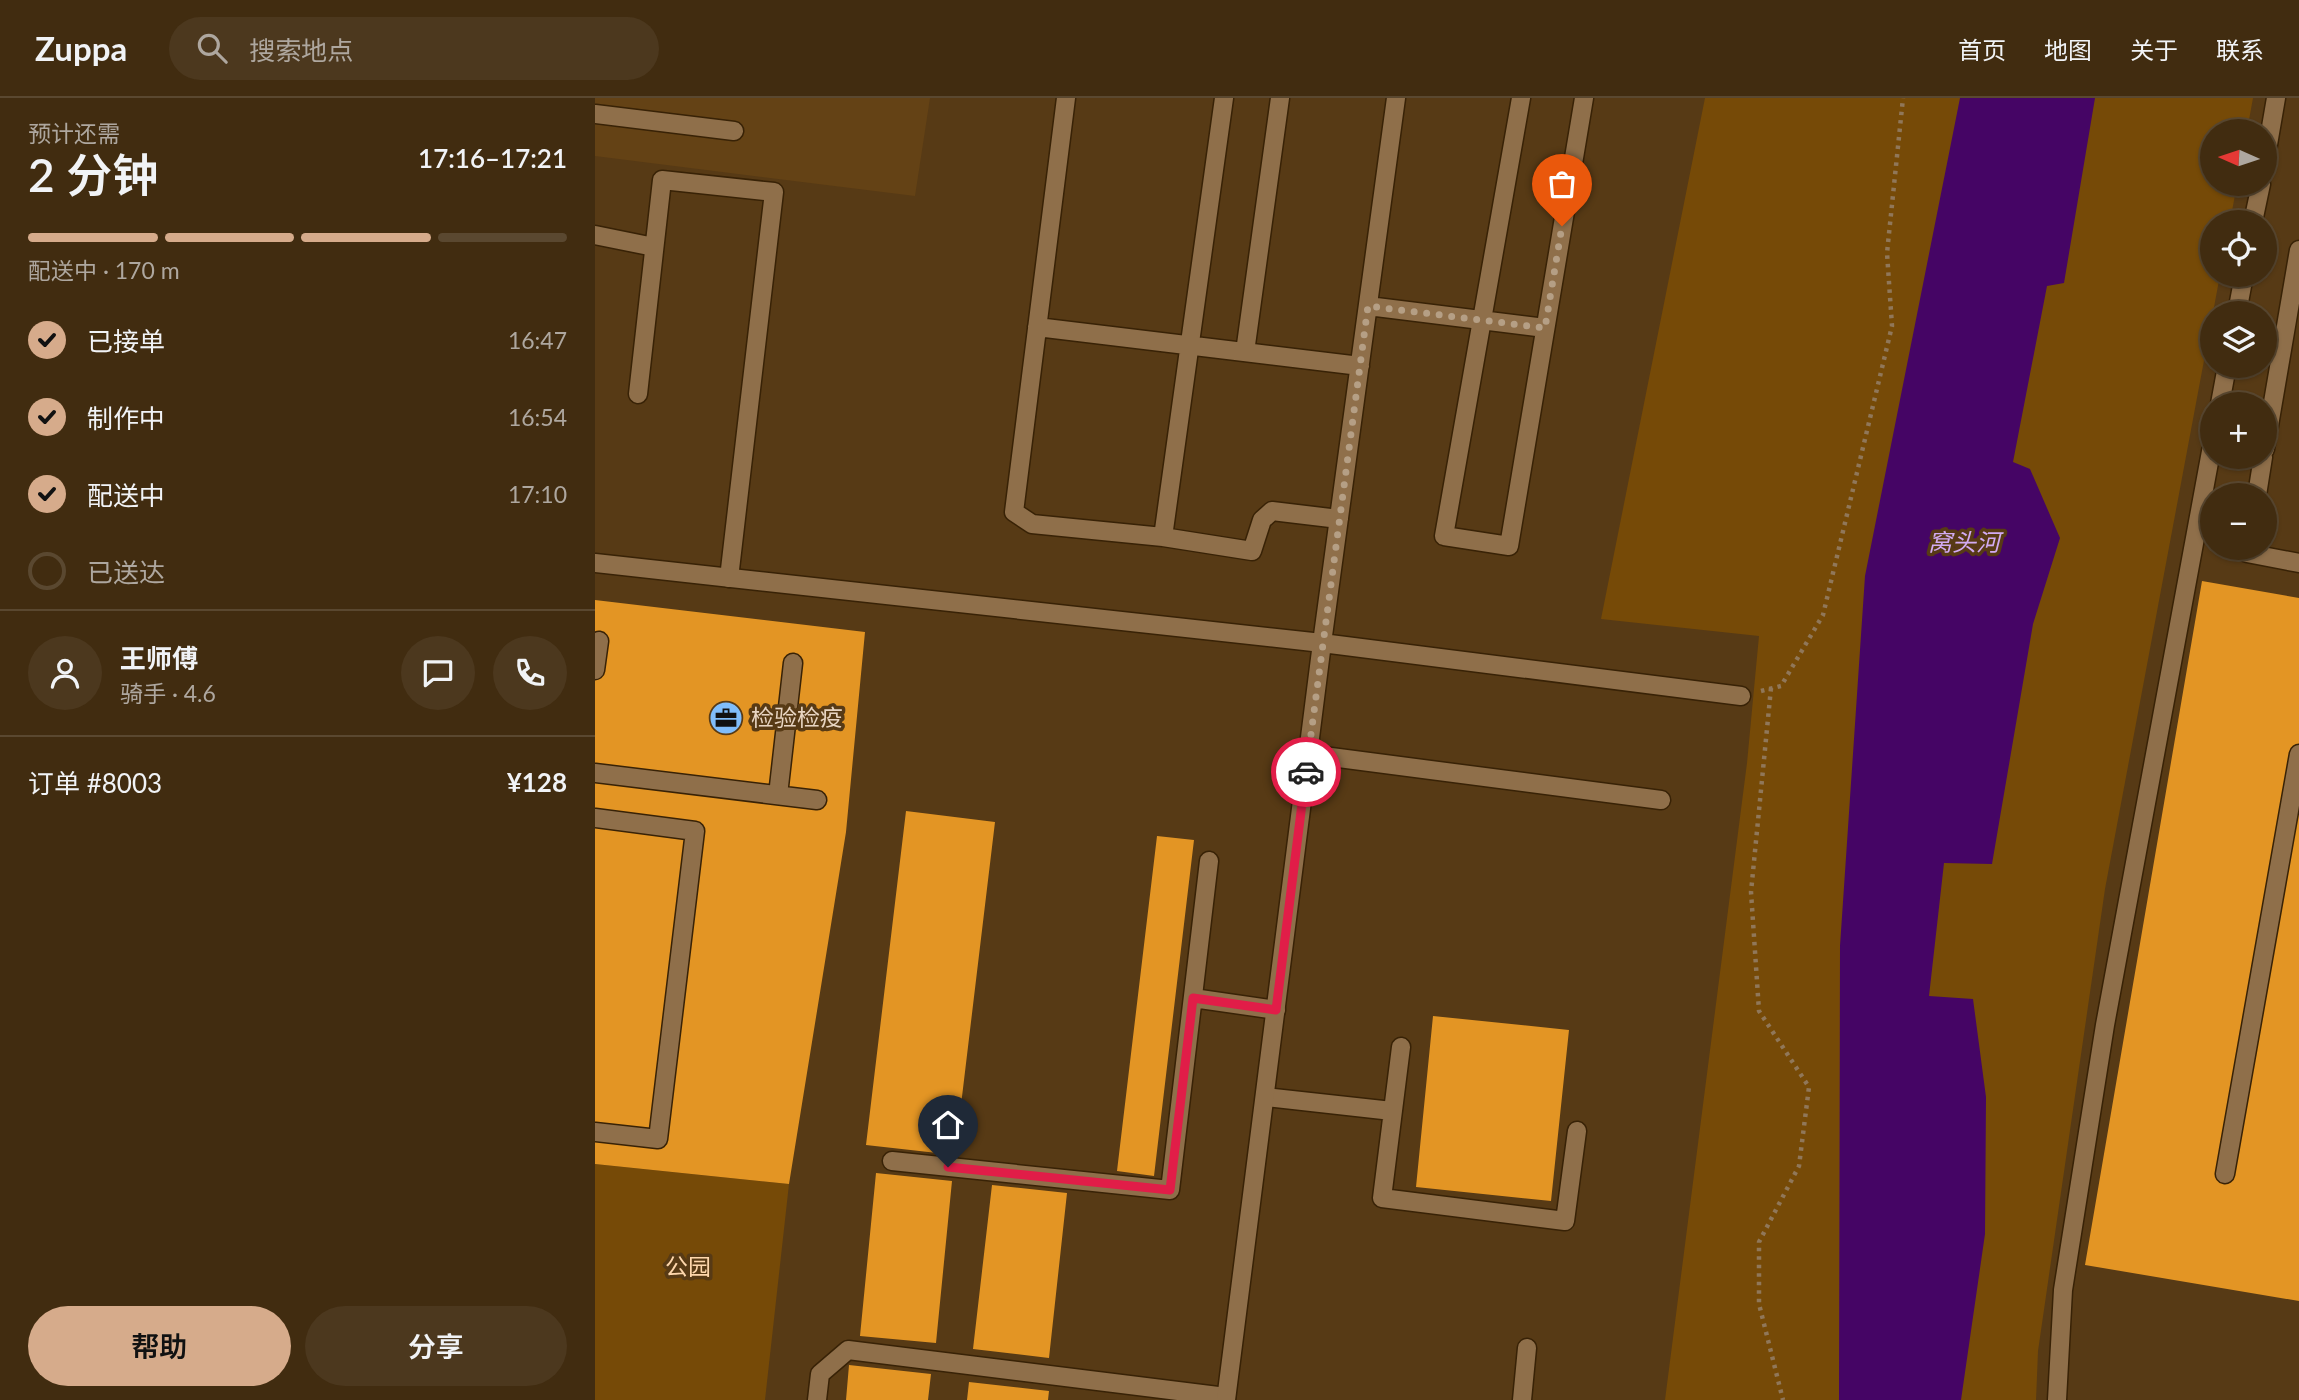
<!DOCTYPE html>
<html lang="zh">
<head>
<meta charset="utf-8">
<style>
  body { margin:0; font-family:Lato,"Noto Sans SC",sans-serif; background:#4c381e; color:#f1f3f6; height:100vh; display:flex; flex-direction:column; font-size:26px; white-space:nowrap }
  * { box-sizing:border-box; margin:0 }
  p { font-size:23px; color:#aea79f }
  .icon { flex:none; width:38px; height:38px; fill:none; stroke:currentColor; stroke-width:2; stroke-linecap:round; stroke-linejoin:round }
  .map { position:relative; flex:1; overflow:hidden }
  .drawer { display:flex; flex-direction:column; background:#412c10; width:595px }
  .drawer>* { flex:none }
  .needle { width:46px; rotate:273deg }
  .fabs { position:absolute; left:1605px; top:21px; display:grid; gap:14px }
  .fabs a { display:grid; place-items:center; width:77px; height:77px; border-radius:50%; background:#412c10; box-shadow:0 2px 5px #0004,0 0 0 2px #5a4830; font-size:35px }
  .pin { position:absolute; display:grid; place-items:center; width:60px; height:60px; color:#fff; margin:-72px -30px; border-radius:50% 50% 50% 0; rotate:-45deg; box-shadow:0 0 7px #0007 }
  .pin .icon { rotate:45deg }
  .courier { position:absolute; display:grid; place-items:center; width:70px; height:70px; margin:-35px; border:5px solid #e11d48; border-radius:50%; background:#fff; color:#222; box-shadow:0 2px 9px #0007 }
  .overview em { font-style:normal; font-weight:600 }
  .overview div { display:flex; flex-direction:column-reverse }
  .overview { display:flex; align-items:center; justify-content:space-between; height:119px; padding:0 28px }
  h1 { font-size:46px; font-weight:600; line-height:52px }
  .bar { display:grid; grid-template-columns:repeat(4,1fr); gap:10px 7px; align-content:center; height:84px; padding:0 28px }
  .bar i { height:9px; border-radius:5px; background:#5a4830 }
  .bar .current { background:#d6ab8b }
  .bar p { grid-column:span 4 }
  .line { display:flex; align-items:center; gap:18px; padding:0 28px; border-top:2px solid #5a4830 }
  .line div { flex:1 }
  .round { display:grid; place-items:center; flex:none; width:74px; height:74px; border-radius:37px; background:#4c381e }
  ol { padding:0 28px; list-style:none }
  li { display:flex; align-items:center; gap:21px; height:77px }
  li p { margin-inline-start:auto }
  li .icon { padding:7px; border-radius:50%; background:#d6ab8b; color:#111; stroke-width:4 }
  li:last-child { color:#aea79f }
  li i { width:38px; height:38px; border:4px solid #5a4830; border-radius:50% }
  .action { display:flex; gap:14px; margin-top:auto; padding:14px 28px }
  .action a { flex:1; height:80px; border-radius:42px; background:#d6ab8b; color:#111; font-size:28px; font-weight:600; line-height:80px; text-align:center }
  .action a+a { background:#4c381e; color:#f1f3f6 }
  header { display:flex; align-items:center; gap:42px; box-sizing:border-box; height:98px; padding:0 35px; background:#412c10; border-bottom:2px solid #5a4830 }
  header strong { font-size:33px }
  nav { display:flex; gap:38px; margin-inline-start:auto; font-size:24px }
  .search { width:490px; height:63px; background:#4c381e; display:flex; align-items:center; gap:18px; box-sizing:border-box; padding:0 24px; border-radius:38px; color:#aea79f; font-size:26px }
  main { display:flex; flex:1; min-height:0 }
  .map>svg:first-child { display:block }
  .built { fill:#644215 }
  .green { fill:#764a07 }
  .water { fill:#450565 }
  .building { fill:#e39524 }
  .lines { fill:none; stroke-linecap:round; stroke-linejoin:round }
  .lane-casing { stroke:#382206; stroke-width:21 }
  .street-casing { stroke:#382206; stroke-width:21 }
  .path { stroke:#907759; stroke-width:4.5; stroke-dasharray:3.5 5; stroke-linecap:butt }
  .lane { stroke:#8f6f4a; stroke-width:18 }
  .street { stroke:#8f6f4a; stroke-width:18 }
  .done { stroke:#b59f85; stroke-width:7; stroke-dasharray:0 12.6 }
  .route { stroke:#e11d48; stroke-width:9 }
  .labels { text-anchor:middle; stroke-width:7; stroke-linejoin:round; paint-order:stroke }
  .poi-label { font-size:23px; fill:#e8d5c2; stroke:#573a15; text-anchor:start }
  .park-label { font-size:23px; fill:#fed7ac; stroke:#573a15 }
  .water-label { font-size:24px; font-style:italic; fill:#d2abf2; stroke:#573a15 }
</style>
</head>
<body>
<header>
<strong>Zuppa</strong>
<div class="search"><svg class="icon" aria-label="search" viewBox="0 0 24 24"><circle cx="10" cy="10" r="6"/><path d="M15 15l6 6"/></svg>搜索地点</div>
<nav><a>首页</a><a>地图</a><a>关于</a><a>联系</a></nav>
</header>
<main>
<section class="drawer">
<div class="overview"><div><h1>2 分钟</h1><p>预计还需</p></div><em>17:16–17:21</em></div>
<div class="bar"><i class="current"></i><i class="current"></i><i class="current"></i><i></i><p>配送中 · 170 m</p></div>
<ol>
<li><svg class="icon" aria-label="check" viewBox="0 0 24 24"><path d="M5 12l5 5 9-10"/></svg>已接单<p>16:47</p></li>
<li><svg class="icon" aria-label="check" viewBox="0 0 24 24"><path d="M5 12l5 5 9-10"/></svg>制作中<p>16:54</p></li>
<li><svg class="icon" aria-label="check" viewBox="0 0 24 24"><path d="M5 12l5 5 9-10"/></svg>配送中<p>17:10</p></li>
<li><i></i>已送达</li>
</ol>
<div class="line" style="height:126px"><a class="round"><svg class="icon" aria-label="person" viewBox="0 0 24 24"><circle cx="12" cy="8" r="4"/><path d="M4 21q1-7 8-7t8 7"/></svg></a><div><b>王师傅</b><p>骑手 · 4.6</p></div><a class="round"><svg class="icon" aria-label="chat" viewBox="0 0 24 24"><path d="M4 5h16v11H9l-5 4z"/></svg></a><a class="round"><svg class="icon" aria-label="phone" viewBox="0 0 24 24"><path d="M5 4h4l2 5-3 2q2 4 5 5l2-3 5 2v4C11 20 4 13 5 4z"/></svg></a></div>
<div class="line" style="height:91px"><div>订单 #8003</div><b>¥128</b></div>
<div class="action"><a>帮助</a><a>分享</a></div>
</section>
<div class="map">
<svg width="1704" height="1302" viewBox="0 0 1704 1302">
  <rect width="100%" height="100%" fill="#573a15"/>
  <path class="built" d="M0,0h335l-15,98 -320,-40z"/>
  <path class="green" d="M1110,0h548l-6,33h-35v53h25l-7,38h-18v53h8l-115,614 -67,462 -2,49h-371l82,-637 12,-127 -158,-17z
    M0,1066l194,20 -24,216h-170z"/>
  <path class="water" d="M1365,0h135l-31,185 -17,3 -34,176 17,7 30,69 -27,86 -41,240 -48,-1 -15,133 44,3 13,98 -1,137 -24,166h-122l1,-454 25,-370z"/>
  <path class="building" d="M1607,483l97,17v703l-214,-36z
    M0,502l270,32 -19,200 -57,352 -194,-20z
    M311,713l89,11 -40,333 -89,-10z
    M562,738l37,4 -40,336 -37,-5z
    M838,918l136,14 -18,171 -135,-14z
    M281,1075l76,8 -16,162 -76,-7z
    M397,1087l75,8 -18,165 -76,-9z
    M254,1267l82,9 -3,26h-82z
    M374,1284l80,9 -1,9h-81z"/>
  <g class="lines">
    <defs>
      <path id="lane" d="M0,16l139,17
        M0,137l59,12
        M43,296l24,-214 112,12 -45,386
        M0,572l4,-29
        M713,656l353,46
        M0,675l222,27
        M183,697l15,-132
        M0,720l100,13 -37,308 -63,-7
        M598,900l83,12
        M806,949l-19,151 183,23 12,-90
        M670,999l127,14
        M297,1063l278,29 39,-329
        M1630,1076l74,-420
        M222,1302l3,-26 28,-24 378,47
        M927,1302l5,-52"/>
      <path id="street" d="M471,0l-52,414 18,12 131,13 89,14 10,-31 10,-9 67,8
        M926,0l-77,438 65,10 75,-448
        M1670,64l11,-64
        M1658,124l8,-38
        M773,208l177,22
        M1642,215l7,-38
        M442,229l323,39
        M650,254l35,-254
        M1625,306l7,-38
        M1670,351l34,-199
        M1662,397l6,-38
        M568,439l61,-439
        M1652,450v5l52,10
        M0,465l727,80 419,53
        M631,1302l96,-757 74,-545
        M1462,1302l6,-110 42,-265 107,-579"/>
    </defs>
    <use href="#lane" class="lane-casing"/>
    <use href="#street" class="street-casing"/>
    <path class="path" d="M1176,590l-20,204 8,119 50,76 -10,79 -40,76v62l24,96
      M1166,593l20,-5 42,-71 69,-289 -5,-73 16,-155"/>
    <use href="#lane" class="lane"/>
    <use href="#street" class="street"/>
  </g>
  <g class="lines">
    <path class="done" d="M711,674l62,-466 177,22 17,-102"/>
    <path class="route" d="M353,1069l222,23 23,-192 83,12 30,-238"/>
  </g>
  <defs>
    <symbol id="office-disc" viewBox="-11 -11 22 22"><circle r="9.5" fill="#80bdfa" stroke="#573a15"/><path d="M-6-3h4V-5.5h4V-3h4V5H-6ZM-1-4.5V-3h2v-1.5ZM-6 0V1H6V0Z" fill="#111"/></symbol>
  </defs>
  <g fill-rule="evenodd">
    <use href="#office-disc" x="112" y="601" width="38" height="38"/>
  </g>
  <g class="labels">
    <g class="poi-label">
      <text x="156" y="628">检验检疫</text>
    </g>
    <g class="park-label">
      <text x="93" y="1177">公园</text>
    </g>
    <g class="water-label">
      <text x="1369" y="453">窝头河</text>
    </g>
  </g>
</svg>
<div class="fabs">
<a><svg class="needle" viewBox="-14 -14 28 28"><path d="M0-13l5 13h-10z" fill="#e53935"/><path d="M0 13l5-13h-10z" fill="#aea79f"/></svg></a>
<a><svg class="icon" aria-label="locate" viewBox="0 0 24 24"><circle cx="12" cy="12" r="6"/><path d="M12 2v4M12 18v4M2 12h4M18 12h4"/></svg></a>
<a><svg class="icon" aria-label="layers" viewBox="0 0 24 24"><path d="M12 4l9 5-9 5-9-5zM3 14l9 5 9-5"/></svg></a>
<a>+</a>
<a>−</a>
</div>
<div class="pin" style="left:967px;top:128px;background:#ea580c"><svg class="icon" aria-label="bag" viewBox="0 0 24 24"><path d="M5 8h14l-1 12H6zM9 8a3 3 0 0 1 6 0"/></svg></div>
<div class="pin" style="left:353px;top:1069px;background:#1f2937"><svg class="icon" aria-label="home" viewBox="0 0 24 24"><path d="M3 11l9-7 9 7M6 9v11h12V9"/></svg></div>
<div class="courier" style="left:711px;top:674px"><svg class="icon" aria-label="car" viewBox="0 0 24 24"><path d="M5 17H2v-5l4-1 3-4h7l3 4 3 1v5h-3M9 17h6M6 11h13"/><circle cx="7" cy="17" r="2"/><circle cx="17" cy="17" r="2"/></svg></div>
</div>
</main>
</body>
</html>
